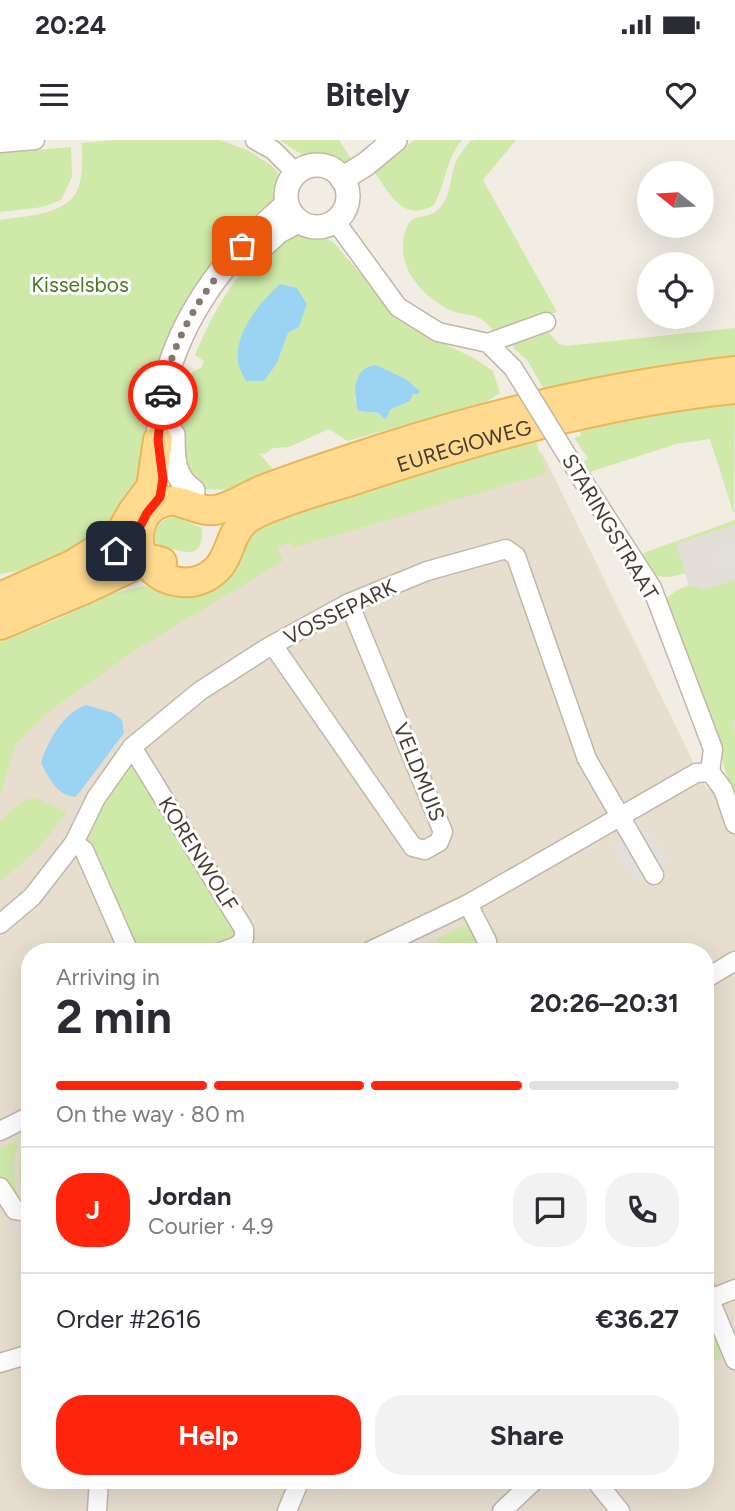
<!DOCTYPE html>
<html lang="en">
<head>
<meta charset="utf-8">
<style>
  body { margin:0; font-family:Figtree,sans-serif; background:#f2f2f3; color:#2b2b33; height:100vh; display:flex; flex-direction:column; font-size:26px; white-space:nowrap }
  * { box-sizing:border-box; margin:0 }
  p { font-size:23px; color:#7c7c81 }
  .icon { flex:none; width:38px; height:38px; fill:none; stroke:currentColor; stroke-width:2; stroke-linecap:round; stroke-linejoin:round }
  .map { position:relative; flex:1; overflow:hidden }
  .details { position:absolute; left:21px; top:803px; width:693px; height:546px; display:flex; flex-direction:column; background:#fff; border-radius:28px; box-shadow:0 7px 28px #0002 }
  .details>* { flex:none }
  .needle { width:46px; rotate:288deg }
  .controls { position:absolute; left:637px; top:21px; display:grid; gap:14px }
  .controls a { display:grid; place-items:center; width:77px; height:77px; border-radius:50%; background:#fff; box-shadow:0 7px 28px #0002; font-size:35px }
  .pin { position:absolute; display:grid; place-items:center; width:60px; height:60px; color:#fff; margin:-30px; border-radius:14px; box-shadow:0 4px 10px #0006 }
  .courier { position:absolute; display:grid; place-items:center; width:70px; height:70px; margin:-35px; border:5px solid #ff250d; border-radius:50%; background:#fff; color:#222; box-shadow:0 2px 9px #0007 }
  .summary em { font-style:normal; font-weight:700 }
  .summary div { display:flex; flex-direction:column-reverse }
  .summary { display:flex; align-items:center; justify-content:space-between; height:119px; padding:0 35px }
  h1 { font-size:46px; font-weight:700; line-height:52px }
  .bar { display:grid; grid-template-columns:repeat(4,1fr); gap:10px 7px; align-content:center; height:84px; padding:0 35px }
  .bar i { height:9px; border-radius:5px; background:#e1e1e2 }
  .bar .selected { background:#ff250d }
  .bar p { grid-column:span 4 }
  .line { display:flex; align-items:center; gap:18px; padding:0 35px; border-top:2px solid #e1e1e2 }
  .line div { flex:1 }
  .round { display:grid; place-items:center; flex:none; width:74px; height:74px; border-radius:28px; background:#f2f2f3 }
  .action { display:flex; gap:14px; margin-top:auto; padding:14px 35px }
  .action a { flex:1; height:80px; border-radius:28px; background:#ff250d; color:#fff; font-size:28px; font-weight:700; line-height:80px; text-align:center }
  .action a+a { background:#f2f2f3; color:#2b2b33 }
  .status { display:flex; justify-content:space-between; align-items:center; height:49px; padding:0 35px; background:#fff; direction:ltr }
  .status svg { height:19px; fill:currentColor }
  header { display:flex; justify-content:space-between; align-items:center; height:91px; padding:0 35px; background:#fff; font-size:32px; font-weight:700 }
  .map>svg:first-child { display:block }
  .residential { fill:#e7ded0; fill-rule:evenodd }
  .industrial { fill:#e4ded8 }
  .green { fill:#cfe9a9; fill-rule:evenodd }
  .parking { fill:#e2dfdc }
  .water { fill:#9bd3f3 }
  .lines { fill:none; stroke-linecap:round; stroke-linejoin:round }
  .minor-casing { stroke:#c1b7a8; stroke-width:21 }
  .tertiary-casing { stroke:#c1b7a8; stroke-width:26 }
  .primary-casing { stroke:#e9b75a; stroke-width:32 }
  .minor { stroke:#fff; stroke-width:18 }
  .tertiary { stroke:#fff; stroke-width:23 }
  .primary { stroke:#ffda8f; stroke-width:28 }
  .minor-bridge-casing { stroke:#c1b7a8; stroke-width:21; stroke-linecap:butt }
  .minor-bridge { stroke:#fff; stroke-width:18 }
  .done { stroke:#817a71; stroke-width:7; stroke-dasharray:0 12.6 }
  .route { stroke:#ff250d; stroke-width:9 }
  .labels { text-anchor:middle; stroke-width:6; stroke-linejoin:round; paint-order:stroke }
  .park-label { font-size:21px; fill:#487824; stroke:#fff }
  .street-label { font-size:21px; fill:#443c33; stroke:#fff }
</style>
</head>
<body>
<div class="status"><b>20:24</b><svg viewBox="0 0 49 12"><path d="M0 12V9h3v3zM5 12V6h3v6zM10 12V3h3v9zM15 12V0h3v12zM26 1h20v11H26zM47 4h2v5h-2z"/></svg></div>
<header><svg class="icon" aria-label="menu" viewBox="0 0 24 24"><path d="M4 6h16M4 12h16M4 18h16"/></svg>Bitely<svg class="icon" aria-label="heart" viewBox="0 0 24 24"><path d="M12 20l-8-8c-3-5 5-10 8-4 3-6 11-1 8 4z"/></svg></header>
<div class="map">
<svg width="735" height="1371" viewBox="0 0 735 1371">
  <rect width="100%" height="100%" fill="#f2ede3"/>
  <path class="residential" d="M542,312l164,336 25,8 4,15v700h-735v-864l73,-35 130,-4 80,-73zM30,812h675v528h-675z"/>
  <path class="industrial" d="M735,385v245l-4,-47 -55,-179z"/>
  <path class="green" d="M115,0h105l29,11 22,14 7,8 3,14 -3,14 -72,86 -58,176 -34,63 -67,40 -47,8v-354c26,-4 74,-5 80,-38 3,-12 2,-26 2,-39z
    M280,0h59l12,19c-23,14 -52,-5 -71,-19z
    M414,0h48c-16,19 -16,43 -28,65 -31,18 -44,-11 -59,-32z
    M471,0h45l-33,40 74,132 -63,20c-19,-26 -27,-11 -50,-25 -23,-14 -43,-36 -41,-64 1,-6 2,-15 6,-20 8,-11 23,-1 35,-21 8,-13 6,-27 12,-40 3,-8 10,-15 15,-22z
    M71,7l1,30 -11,23 -18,7 -43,5v-59z
    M300,91l21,5 12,6 65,75 13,11 63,30 19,13 7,22 -14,9 -139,39 -18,-12 -40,18 -16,1 -8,6 -6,-1 18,21 -48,16 -25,-1 -17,-17 -8,-38 1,-19 9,-41 13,-7 2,-6 -9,-6c16,-37 37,-81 71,-105 10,-7 23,-13 34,-19zM297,148l10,16 -8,23 -11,6 -11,30zM376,225l30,14 9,7 -5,15 -20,9 -3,8 -3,1 -5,-6 -21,-2 -4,-15z
    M735,188v37l-186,33 -22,-38 -14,-12 1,-6 33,-11 12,13 7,2z
    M735,255l-1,120 -24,-76 -34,5 -86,28 -6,-11 4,-3 -14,-20 7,-2 -2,-13z
    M536,302l11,31 -255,75 -3,-6 -12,6 6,13 -149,90 -83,59 -36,35 -15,51v-154l56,-22 49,-25 39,-9 26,6 75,-59 19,-10 233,-78z
    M169,378h9l24,10c2,38 -24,20 -45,17 -3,-13 -1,-22 12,-27z
    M735,380v5l-59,19 10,29 -16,4 -20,-1 -12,-21z
    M735,440v140l-3,2 3,11v62c-12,-24 -15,-47 -24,-72 -14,-41 -31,-81 -48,-121 11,-11 25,-22 39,-12z
    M129,627l9,2 100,163 -8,11 -21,9h-76l-48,-117 36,-66z
    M34,657l33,15 -29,37 -38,33v-60l21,-20z
    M467,784l12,21 1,7h-38l-6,-13z
    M30,993v72l-2,1c-12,-25 -11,-44 -3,-70z
    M19,999l-6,28 4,26 -7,2 -10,-16v-31z
    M705,1181l4,3 12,32 -16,14z"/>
  <path class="parking" d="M735,407v17l-15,5 -4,-16z
    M647,686l20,36 -32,19 -22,-35z"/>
  <path class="water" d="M280,144l17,4 10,16 -8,23 -11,6 -11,30 -13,18h-18c-2,-5 -6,-11 -7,-15 -8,-30 21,-64 41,-82z
    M376,225l30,14 14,12 -2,3h-5l-3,7 -20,9 -3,8 -3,1 -5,-6 -21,-2c-5,-18 -5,-44 18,-46z
    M86,565l27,8 9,7 2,13 -45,60 -4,4c-20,-3 -25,-18 -34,-34 6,-21 23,-51 45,-58z"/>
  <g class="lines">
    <defs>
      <path id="minor" d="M255,0l18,10 23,23
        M0,3l35,-3
        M336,82l62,85 40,25 50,11 58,-21
        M488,203l25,25
        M583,341l69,107 61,161 -3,23
        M273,505l140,202 12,3 14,-8 4,-10 -94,-229
        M132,607l112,182v10l-7,7 -16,6
        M710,632l13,17 12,35
        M74,703l10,7 45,102
        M468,764l19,37v11
        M0,784l32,-27 42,-54 22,-45 36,-51 68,-56 67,-43 82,-45 78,-32 79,-22 10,7 71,203 67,116
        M368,812l100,-48 228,-131 14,-1
        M705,839l30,-18
        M0,991l30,-15
        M0,1047l15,23 15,2
        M705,1148l30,72
        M705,1161l30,-12
        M0,1223l30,-9
        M595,1340l25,31
        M97,1371l2,-31
        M287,1371l13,-31
        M502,1371l33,-31"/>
      <path id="tertiary" d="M286 56a31 31 0 1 1 62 0a31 31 0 1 1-62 0Z
        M342,39l24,-15 29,-24
        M258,110l21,-19 19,-10
        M173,295c0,24 0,42 20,56
        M160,317c-9,-75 28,-150 77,-205 15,-17 33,-32 50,-48"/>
      <g id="primary">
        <path id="s1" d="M735,231c-120,14 -239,41 -354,78 -40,13 -80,26 -119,41 -14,6 -27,15 -42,19 -23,7 -40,-17 -63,-4 -16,8 -21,29 -16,46 10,31 51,42 75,19 15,-14 13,-36 30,-50 19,-15 80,-31 105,-39 128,-42 249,-78 384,-92"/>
        <path d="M74,424l45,-29 14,-24 18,-24 7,-47"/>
        <path d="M0,457l74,-33 18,-6"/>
        <path d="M0,485l85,-36 55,-26 15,-3 7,2"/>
      </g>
    </defs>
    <use href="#minor" class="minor-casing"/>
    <use href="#tertiary" class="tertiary-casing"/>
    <use href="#primary" class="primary-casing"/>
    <use href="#minor" class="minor"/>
    <use href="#tertiary" class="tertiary"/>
    <use href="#primary" class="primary"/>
    <defs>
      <path id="minor-bridge" d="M513,228l70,113"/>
    </defs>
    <use href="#minor-bridge" class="minor-bridge-casing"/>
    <use href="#minor-bridge" class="minor-bridge"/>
  </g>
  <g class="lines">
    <path class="done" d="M163,255c8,-56 42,-108 79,-149"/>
    <path class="route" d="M116,411l19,-15 12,-23 13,-16 3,-18 -5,-39 5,-45"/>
  </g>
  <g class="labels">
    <g class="park-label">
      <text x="80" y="152">Kisselsbos</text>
    </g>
    <g class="street-label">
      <text dy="7" stroke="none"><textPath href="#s1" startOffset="1034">EUREGIOWEG</textPath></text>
      <text transform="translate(610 387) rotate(59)" y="7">STARINGSTRAAT</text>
      <text transform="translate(340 472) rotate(-26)" y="7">VOSSEPARK</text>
      <text transform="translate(419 632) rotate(68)" y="7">VELDMUIS</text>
      <text transform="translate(198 714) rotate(58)" y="7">KORENWOLF</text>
    </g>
  </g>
</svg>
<div class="controls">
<a><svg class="needle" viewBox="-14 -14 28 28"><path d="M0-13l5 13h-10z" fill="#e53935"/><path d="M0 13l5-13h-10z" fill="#7c7c81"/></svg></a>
<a><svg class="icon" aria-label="locate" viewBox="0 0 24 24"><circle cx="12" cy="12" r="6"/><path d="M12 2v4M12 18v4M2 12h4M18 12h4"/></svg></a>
</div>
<div class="pin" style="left:242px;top:106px;background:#ea580c"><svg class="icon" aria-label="bag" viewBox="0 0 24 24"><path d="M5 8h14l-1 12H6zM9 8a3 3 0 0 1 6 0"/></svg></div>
<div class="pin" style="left:116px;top:411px;background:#1f2937"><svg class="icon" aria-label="home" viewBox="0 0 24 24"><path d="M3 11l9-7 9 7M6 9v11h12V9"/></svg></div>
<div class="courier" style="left:163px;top:255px"><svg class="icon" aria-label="car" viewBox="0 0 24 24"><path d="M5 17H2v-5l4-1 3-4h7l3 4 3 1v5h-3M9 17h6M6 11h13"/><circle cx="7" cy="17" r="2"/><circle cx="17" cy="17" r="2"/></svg></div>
<section class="details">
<div class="summary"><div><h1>2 min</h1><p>Arriving in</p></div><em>20:26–20:31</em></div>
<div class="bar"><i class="selected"></i><i class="selected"></i><i class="selected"></i><i></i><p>On the way · 80 m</p></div>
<div class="line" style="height:126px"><b class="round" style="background:#ff250d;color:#fff">J</b><div><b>Jordan</b><p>Courier · 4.9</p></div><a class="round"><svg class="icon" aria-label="chat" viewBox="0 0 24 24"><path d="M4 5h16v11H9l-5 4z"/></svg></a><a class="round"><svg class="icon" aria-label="phone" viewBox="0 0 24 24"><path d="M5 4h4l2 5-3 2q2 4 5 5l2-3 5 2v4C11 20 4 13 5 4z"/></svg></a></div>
<div class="line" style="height:91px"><div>Order #2616</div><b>€36.27</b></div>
<div class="action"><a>Help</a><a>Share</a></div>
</section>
</div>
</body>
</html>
